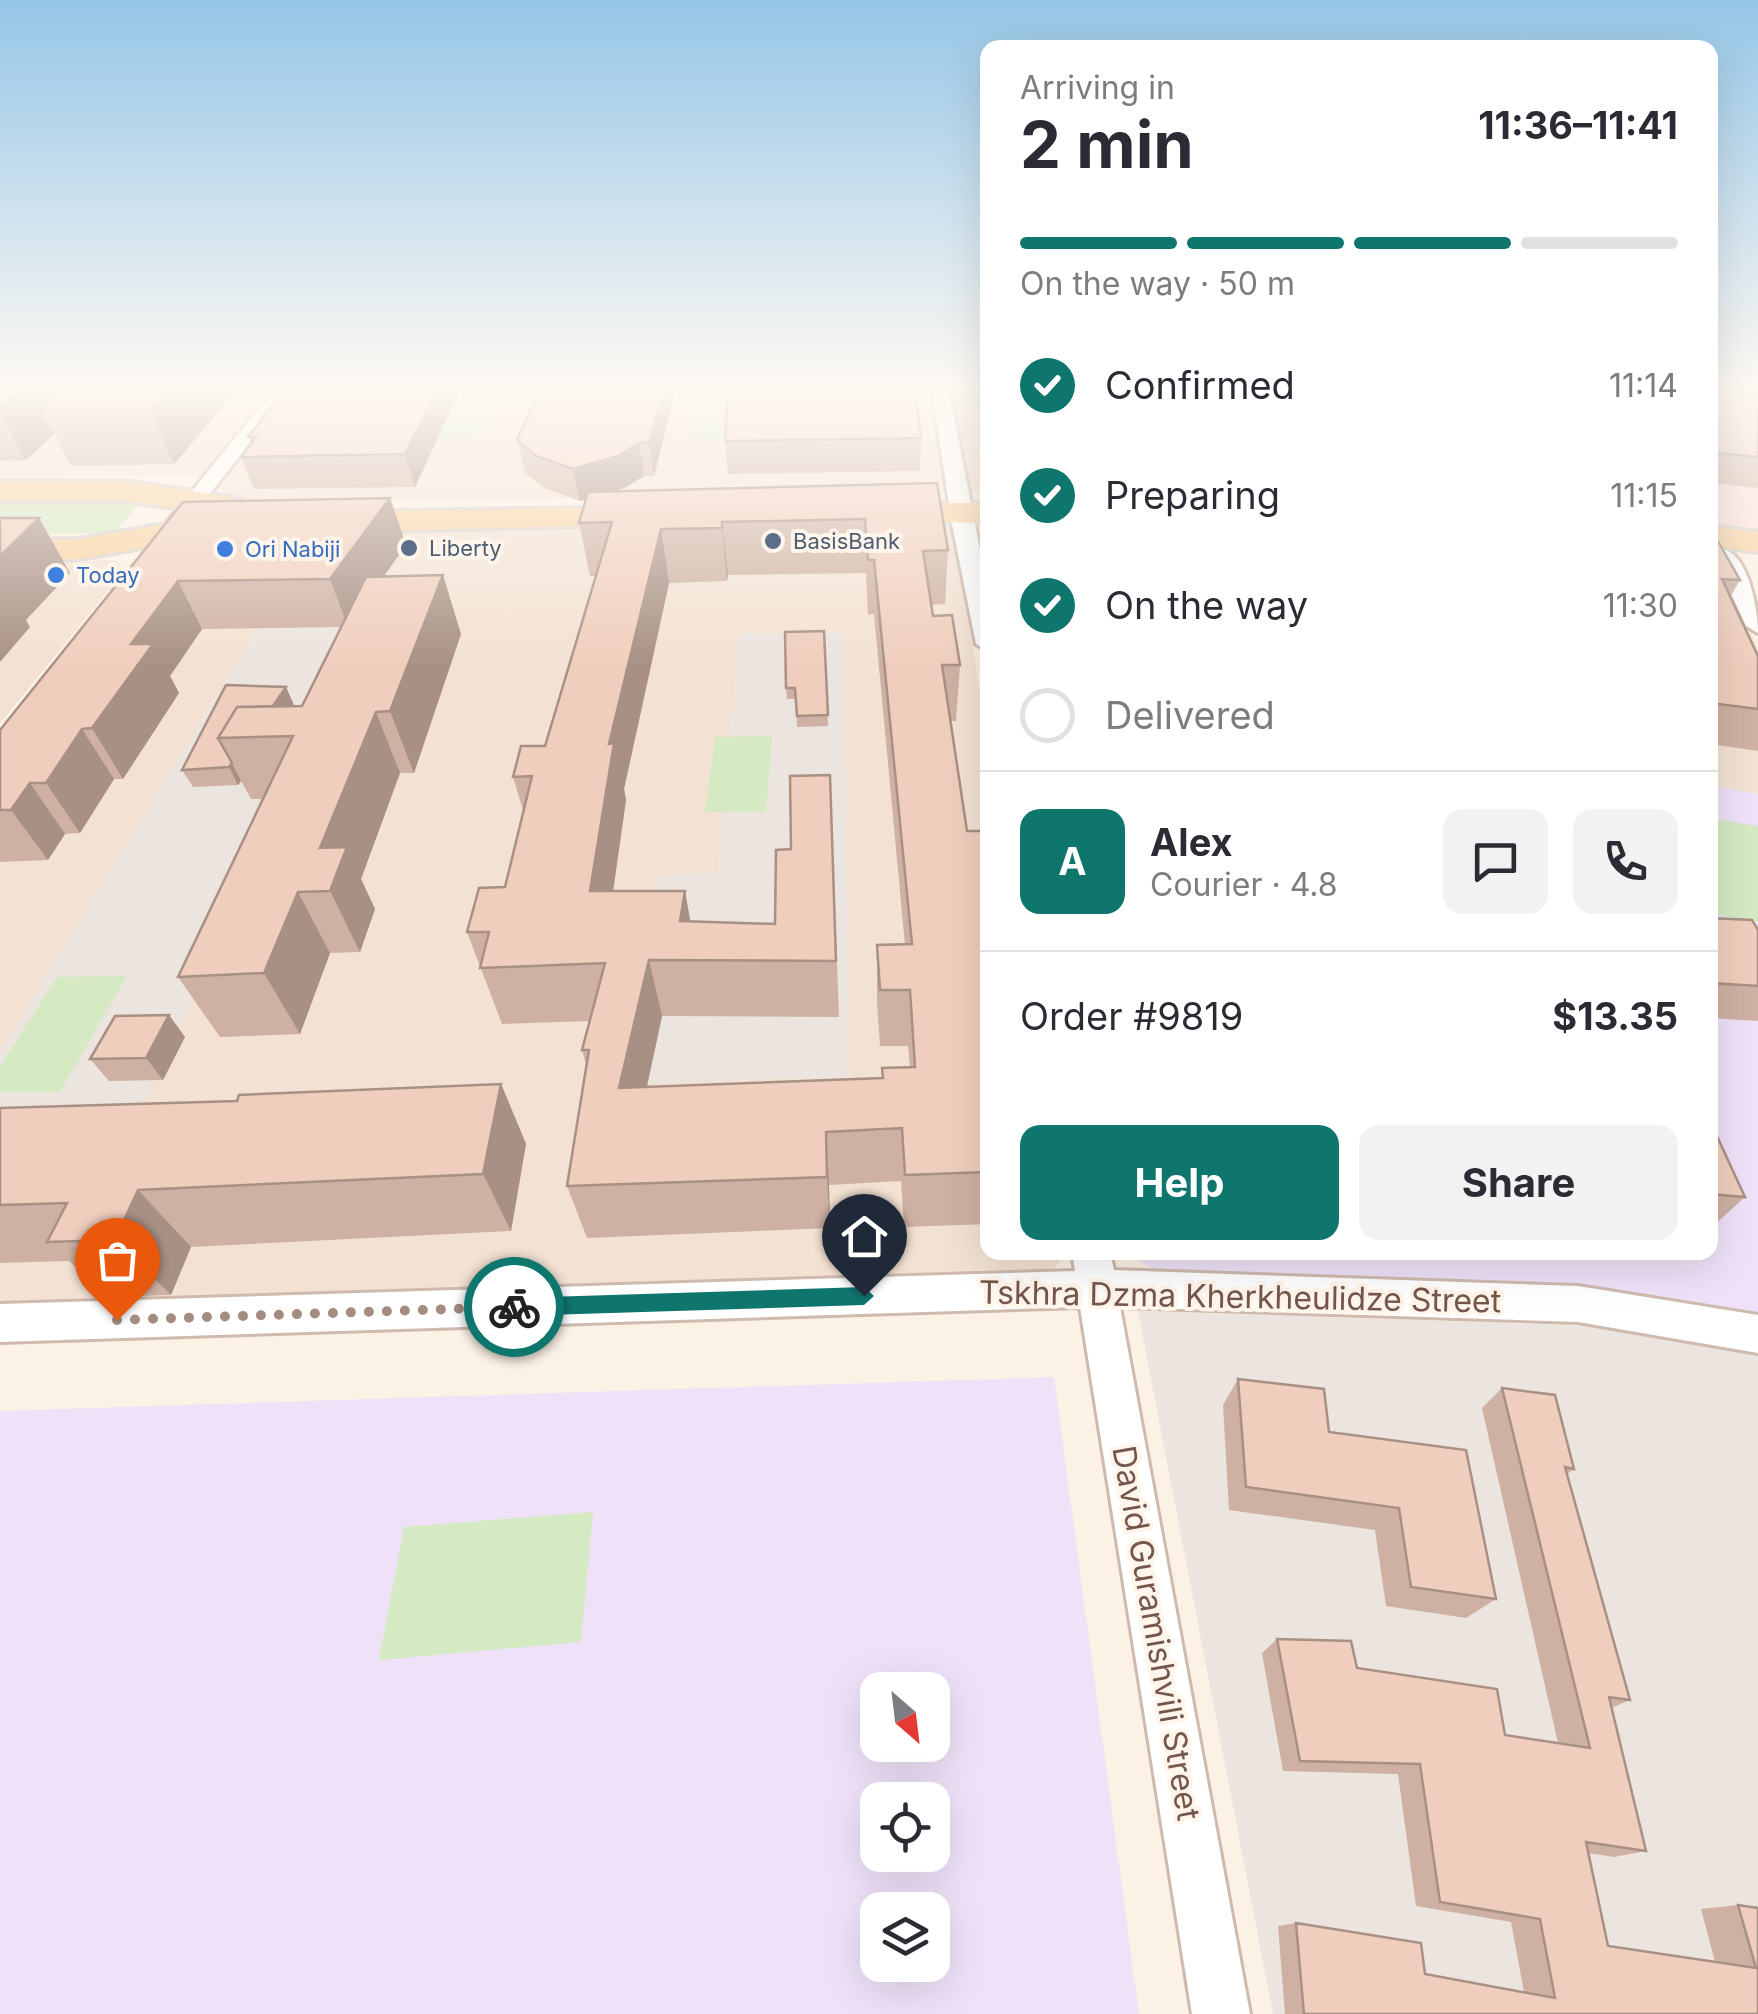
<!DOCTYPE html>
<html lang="en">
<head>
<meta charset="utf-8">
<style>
  body { margin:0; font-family:Inter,sans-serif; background:#f2f2f3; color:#2b2b33; height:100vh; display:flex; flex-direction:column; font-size:38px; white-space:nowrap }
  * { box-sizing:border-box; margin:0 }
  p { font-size:32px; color:#7c7c81 }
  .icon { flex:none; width:55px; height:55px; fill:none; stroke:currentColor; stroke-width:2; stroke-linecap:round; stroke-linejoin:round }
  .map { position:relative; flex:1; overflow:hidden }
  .side { position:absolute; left:980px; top:40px; width:738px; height:1220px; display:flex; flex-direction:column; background:#fff; border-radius:20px; box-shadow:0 10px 40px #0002 }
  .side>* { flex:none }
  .needle { width:65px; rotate:152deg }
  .buttons { position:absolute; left:860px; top:1672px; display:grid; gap:20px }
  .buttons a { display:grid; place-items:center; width:90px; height:90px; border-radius:20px; background:#fff; box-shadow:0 10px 40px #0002; font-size:50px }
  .pin { position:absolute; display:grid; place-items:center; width:85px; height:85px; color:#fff; margin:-102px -42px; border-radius:50% 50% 50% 0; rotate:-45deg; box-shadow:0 0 10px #0007 }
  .pin .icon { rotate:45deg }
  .courier { position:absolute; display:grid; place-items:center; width:100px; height:100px; margin:-50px; border:8px solid #0f766e; border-radius:50%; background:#fff; color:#222; box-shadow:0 2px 12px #0007 }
  .headline em { font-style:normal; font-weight:700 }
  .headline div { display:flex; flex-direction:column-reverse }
  .headline { display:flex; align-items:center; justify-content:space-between; height:170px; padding:0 40px }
  h1 { font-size:65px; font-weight:700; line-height:75px }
  .bar { display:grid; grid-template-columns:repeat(4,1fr); gap:15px 10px; align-content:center; height:120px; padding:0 40px }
  .bar i { height:12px; border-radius:8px; background:#e1e1e2 }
  .bar .current { background:#0f766e }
  .bar p { grid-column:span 4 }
  .line { display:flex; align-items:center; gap:25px; padding:0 40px; border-top:2px solid #e1e1e2 }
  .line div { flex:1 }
  .round { display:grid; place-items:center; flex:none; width:105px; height:105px; border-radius:20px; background:#f2f2f3 }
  ol { padding:0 40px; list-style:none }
  li { display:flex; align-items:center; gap:30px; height:110px }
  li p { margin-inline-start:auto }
  li .icon { padding:10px; border-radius:50%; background:#0f766e; color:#fff; stroke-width:4 }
  li:last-child { color:#7c7c81 }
  li i { width:55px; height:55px; border:5px solid #e1e1e2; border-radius:50% }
  .button { display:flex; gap:20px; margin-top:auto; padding:20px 40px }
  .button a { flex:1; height:115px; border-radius:20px; background:#0f766e; color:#fff; font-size:40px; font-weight:700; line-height:115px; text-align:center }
  .button a+a { background:#f2f2f3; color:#2b2b33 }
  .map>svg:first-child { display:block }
  .residential { fill:#f3e2d3; fill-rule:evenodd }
  .commercial { fill:#fce1d9 }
  .industrial { fill:#ebe4df }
  .education { fill:#eee1f8; fill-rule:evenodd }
  .green { fill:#d5e9c3 }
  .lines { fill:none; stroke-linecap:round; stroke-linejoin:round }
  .street-casing { stroke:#cfbaae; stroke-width:6 }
  .primary-casing { stroke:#d8d0cd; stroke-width:6 }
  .street { fill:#fff; fill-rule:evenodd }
  .primary { fill:#f9d19f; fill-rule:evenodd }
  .wall { fill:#ceb1a3; fill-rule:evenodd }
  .shaded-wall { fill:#a89084 }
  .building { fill:#f0cebd; stroke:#a89084; stroke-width:2.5; fill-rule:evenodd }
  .route { fill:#0f766e }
  .done { stroke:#a48c81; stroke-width:10; stroke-dasharray:0 18 }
  .service-dot { fill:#5c6f8a; stroke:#fff5eb; stroke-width:4 }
  .shop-dot { fill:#3f7fe0; stroke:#fff5eb; stroke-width:4 }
  .labels { text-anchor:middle; stroke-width:8; stroke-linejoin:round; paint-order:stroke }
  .far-service-label { font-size:22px; fill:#4e5e75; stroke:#fff5eb; text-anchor:start }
  .far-shop-label { font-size:22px; fill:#366cbe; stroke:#fff5eb; text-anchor:start }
  .near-street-label { font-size:32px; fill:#74564b; stroke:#fff5eb }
</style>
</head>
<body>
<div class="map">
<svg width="1758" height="2014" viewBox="0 0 1758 2014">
  <rect width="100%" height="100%" fill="#fcf1e5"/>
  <path class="residential" d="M180,385h807v106l-737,12 -59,-28 -191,2v-45z
    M928,519l26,8 33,208 1,517 78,1 -17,23 -1049,32v-185l259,-496 -259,425v-280l251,-239zM740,634l111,443 -133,-205z
    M115,560l11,9 -126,154v-161z
    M1710,565l17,10 31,75v144l-48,-8z"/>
  <path class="commercial" d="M1710,385h48v150l-48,-5z"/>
  <path class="industrial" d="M367,625l-230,494 -137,4v-71l259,-425z
    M842,632l9,445 -242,7 24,-52 26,-156 59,-4 22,-238z
    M1138,1311l454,15 166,28v660h-485z"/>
  <path class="education" d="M1710,786l48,8v526l-598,-48 -36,-19 586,-1z
    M1054,1377l85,637h-1139v-603zM878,1690h54v55h-54zM878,1800h54v55h-54zM878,1910h54v55h-54z"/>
  <path class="green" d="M832,395l2,42 -145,3 6,-42z
    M496,400l-15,37 -132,4 21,-38z
    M0,495h147l-33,38 -114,1z
    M772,736l-6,76h-61l10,-75z
    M1710,818l48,8v96l-48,-8z
    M127,976l-67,116h-60v-25l57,-90z
    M593,1512l-12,130 -202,18 25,-133z"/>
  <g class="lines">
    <defs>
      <path id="street" d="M278,385h18l-115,145h-14l-3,-4 3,-4z
        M931,385h17l40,206v60l-12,-7 -24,-120z
        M1724,549c25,8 34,61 34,84l-12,-7 -33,-71z
        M1072,1252h38l4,18 464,16 180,29v38l-180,-31 -458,-15 130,707h-58l-112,-707 -1080,35v-38l1075,-33z"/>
      <path id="primary" d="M0,481h127l104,16 11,3 5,7 -11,9 7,7 -5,7 -12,3 -147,26 -79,2v-20l79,-2 138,-24 -90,-14h-127z
        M869,503h119v20l-131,-3 -4,-7 4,-7z
        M651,507l12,3 4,7 -4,7 -334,8 -12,-3 -4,-7 4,-7 12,-3z
        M1710,526l48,6v20l-48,-6z"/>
    </defs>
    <use href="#street" class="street-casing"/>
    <use href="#primary" class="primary-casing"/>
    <use href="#street" class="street"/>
    <use href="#primary" class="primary"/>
  </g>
  <path class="wall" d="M0,385h241l-67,79 -103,2 -17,-32 -28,26 -26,1z
    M288,385h389l-23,91h-10l-20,12 -11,4 324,-9 11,67 -3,54 -14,1 2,11 27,49 -4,56h-6l17,110 21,31v362l-84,3 -3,-46 -72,4 1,43 -243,10 -20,-52 19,-122 -4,-14 8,-29 -88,3 -35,-92 38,-45 18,-77 -10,-33 32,-31 51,-170h-6l-11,-53 6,-23 -5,1 -36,-13 -19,-15 -8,-33 22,-48h-80l-44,95 -161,2 -13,-32 10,-13 -3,-7zM866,573l2,42 6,-1 31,331h-28v57l3,44h28l2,21 -28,11 -235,8 15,-70 177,1 -9,-242 -39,74 -16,75 -85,-3 -5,-30h-72l13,-91 -2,-11 45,-206 58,-2 1,-6z
    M975,385h13v65l-13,-54z
    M1710,385l3,1 44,5 1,-2v99l-48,-5z
    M905,392l16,46 -1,33 -192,3 -3,-33z
    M390,498l16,47 -23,32 78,57 -47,139h-14l-39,106 14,30 -15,43 -30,1 -30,81 -80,3 -42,-60 85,-178h-12l-10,-18 -3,4 -45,2 -11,-17 44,-85 60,2 7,19h9l39,-79 -139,2 -32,47 9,17 -56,86h-9l-34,54 -15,1 -17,26 -48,2v-132l183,-228z
    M1710,536l30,44 -10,17 28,59v95l-48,-7z
    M824,631l4,95 -31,1 -1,-28h-9l-1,-11z
    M1710,918l48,12v91l-48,-3z
    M169,1015l16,22 -22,43 -54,1 -19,-22z
    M501,1084l25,60 -15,87 -320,16 -20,48 -63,2 -39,-36 -69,2v-155l237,-7z
    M1710,1121l35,76 -33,30h-2z
    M1238,1379l91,53 167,167 -30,19 -80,-12 -11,-76 -146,-20 -6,-105z
    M1502,1388l72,81 -7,5 63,226 -19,8 35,143 -32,6 -26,-4 20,93 107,16 -14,-53 37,-4 20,3v106h-473l-7,-88 18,-3 129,51 99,18 -13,-70 -95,-16 -18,-132 -115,-3 -21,-118 15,-14 80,29 148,67 53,8 -76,-335z"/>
  <path class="shaded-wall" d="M26,385h74l-59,25 13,24 -28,26 -26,-46v-7z
    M171,385h70l-67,79 -25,-55z
    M440,385h17l2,7 -44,95 -10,-33z
    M665,385h12l-23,91 -5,-33z
    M639,443l5,33 -20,12 -44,13 -7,-32z
    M390,498l16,47 -58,82 -18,-48z
    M39,518l31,55 -44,47 4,7 -30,35v-106z
    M722,522l6,53 -1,6 -5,-53z
    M661,529l8,54 -45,206 2,11 -21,148 -15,-57 19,-147z
    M443,575l18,59 -47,139 -24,-62z
    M178,581l24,48 -32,47 9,17 -56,86 -31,-51 39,-84z
    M286,687l8,18 -22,32h-22z
    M376,712l24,61 -39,106 14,30 -15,43 -30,-61 -10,-43z
    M82,729l32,50 -34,54 -34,-50z
    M232,763l9,18 -3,4 -9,-18z
    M30,783l35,51 -17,26 -37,-50z
    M685,891l10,57 -15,-27z
    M298,892l32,61 -30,81 -36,-61z
    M649,960l13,56 -27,126 -16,-54z
    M169,1015l16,22 -22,43 -17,-22z
    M501,1084l25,60 -15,87 -28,-57z
    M826,1132l3,53 1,43 -3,-51z
    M138,1190l53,57 -20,48 -56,-55z"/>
  <path class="building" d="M0,385h26l-26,22z
    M69,385h102l-22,24 -108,1z
    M288,385h152l-35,69 -164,3 15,-20h-8z
    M542,385h123l-16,58h-10l-21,13 -45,13 -37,-13 -19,-16z
    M728,385h176l1,7h10l6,46 -196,3z
    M1710,385l3,1 45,5v66l-48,-5z
    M937,483l11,67 -25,1 10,65 19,-1 8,50h-18l25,166h15l6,31v310l-83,3 -3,-47 -76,4 1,45 -260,9 22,-136h-7l23,-87 -125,5 9,-36h-22l12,-44 26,-1 27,-111 -19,1 8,-31h24l67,-224 -33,1 9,-31zM865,519l3,41h6l38,384 -35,1 3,45h30l5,77 -33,1 1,10 -264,10 30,-128 187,1 -6,-186 -40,1 1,73 -15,1 -1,74 -95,-3 5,-30h-95l24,-148 -5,1 52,-215 61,-1v-6z
    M390,498l-60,81 -152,2 -47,63h22l-61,84 -10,1 -36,54h-16l-19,27h-11v-80l183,-228z
    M0,518h39l-39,38z
    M1710,536h5l25,44 -18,-1 36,77v53l-48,-6z
    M443,575l-53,136 -14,1 -56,136 27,-1 -17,44 -32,1 -34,81 -86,4 115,-241 -75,2 19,-31 65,-1 64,-129z
    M824,631l4,84 -31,1 -2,-28h-9l-1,-56z
    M226,685l60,2 -13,19 -36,1 -19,31 14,25 -3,4 -47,3z
    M1710,918l42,2 6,10v56l-48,-3z
    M169,1015l-23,43 -56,1 25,-43z
    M501,1084l-18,90 -345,16 -23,50 -68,2 20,-39 -67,2v-97l237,-7 2,-6z
    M1710,1121l35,76 -35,-3z
    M1238,1379l86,10 5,43 137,18 30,149 -85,-12 -12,-79 -153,-21z
    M1502,1388l53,7 19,74 -9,-2 65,233 -21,-3 37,154 -60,-9 22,104 148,22 -18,-63 20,3v106h-454l-8,-91 125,20 4,31 130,24 -15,-79 -100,-17 -20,-138 -120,-3 -23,-122 74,2 6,27 140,21 8,46 85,13z"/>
  <linearGradient id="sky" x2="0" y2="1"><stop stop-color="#95c6e7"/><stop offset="0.58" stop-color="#fef9f3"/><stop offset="1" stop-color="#fef9f3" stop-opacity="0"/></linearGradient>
  <rect width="1758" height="667" fill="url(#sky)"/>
  <path class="route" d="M864,1287l10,9 -10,9 -350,11 -10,-9 10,-9z"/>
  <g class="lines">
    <path class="done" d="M117,1320l397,-13"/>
  </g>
  <g class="service-dot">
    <circle cx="773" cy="541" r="10"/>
    <circle cx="409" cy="548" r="10"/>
  </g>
  <g class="shop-dot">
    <circle cx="225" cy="549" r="10"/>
    <circle cx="56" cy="575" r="10"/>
  </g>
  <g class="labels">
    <g class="far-service-label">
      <text x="793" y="549">BasisBank</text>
      <text x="429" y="556">Liberty</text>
    </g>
    <g class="far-shop-label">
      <text x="245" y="557">Ori Nabiji</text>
      <text x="76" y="583">Today</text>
    </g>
    <g class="near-street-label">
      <text transform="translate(1240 1297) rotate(1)" y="11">Tskhra Dzma Kherkheulidze Street</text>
      <text transform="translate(1156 1633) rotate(80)" y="11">David Guramishvili Street</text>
    </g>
  </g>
</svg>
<div class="buttons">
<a><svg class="needle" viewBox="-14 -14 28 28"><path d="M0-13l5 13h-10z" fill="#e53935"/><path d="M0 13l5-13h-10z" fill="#7c7c81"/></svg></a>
<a><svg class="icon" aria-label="locate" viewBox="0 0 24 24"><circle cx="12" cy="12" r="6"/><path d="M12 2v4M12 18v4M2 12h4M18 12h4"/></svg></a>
<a><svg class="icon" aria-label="layers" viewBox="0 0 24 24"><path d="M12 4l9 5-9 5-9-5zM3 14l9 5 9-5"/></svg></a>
</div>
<div class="pin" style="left:117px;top:1320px;background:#ea580c"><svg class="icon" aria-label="bag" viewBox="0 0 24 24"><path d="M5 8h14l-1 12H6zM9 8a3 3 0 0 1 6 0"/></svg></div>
<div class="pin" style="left:864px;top:1296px;background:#1f2937"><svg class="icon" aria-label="home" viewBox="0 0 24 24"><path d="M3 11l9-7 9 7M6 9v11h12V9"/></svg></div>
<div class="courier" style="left:514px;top:1307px"><svg class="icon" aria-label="bike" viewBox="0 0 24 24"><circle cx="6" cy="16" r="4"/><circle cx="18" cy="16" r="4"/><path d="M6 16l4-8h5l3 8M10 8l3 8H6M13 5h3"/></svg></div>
<section class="side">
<div class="headline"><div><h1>2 min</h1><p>Arriving in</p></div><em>11:36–11:41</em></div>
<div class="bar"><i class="current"></i><i class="current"></i><i class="current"></i><i></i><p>On the way · 50 m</p></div>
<ol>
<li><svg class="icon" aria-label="check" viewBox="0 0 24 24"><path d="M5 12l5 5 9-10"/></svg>Confirmed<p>11:14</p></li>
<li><svg class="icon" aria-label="check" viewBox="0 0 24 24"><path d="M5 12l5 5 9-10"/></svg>Preparing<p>11:15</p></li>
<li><svg class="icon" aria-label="check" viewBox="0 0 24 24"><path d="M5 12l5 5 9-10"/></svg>On the way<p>11:30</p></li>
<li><i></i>Delivered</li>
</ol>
<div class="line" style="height:180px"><b class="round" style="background:#0f766e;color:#fff">A</b><div><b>Alex</b><p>Courier · 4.8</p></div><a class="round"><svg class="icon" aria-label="chat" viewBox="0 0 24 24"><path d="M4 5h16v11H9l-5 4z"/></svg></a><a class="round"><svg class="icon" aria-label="phone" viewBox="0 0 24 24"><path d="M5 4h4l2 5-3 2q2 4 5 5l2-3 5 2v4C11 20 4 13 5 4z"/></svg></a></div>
<div class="line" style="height:130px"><div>Order #9819</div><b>$13.35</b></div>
<div class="button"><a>Help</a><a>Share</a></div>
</section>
</div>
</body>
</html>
